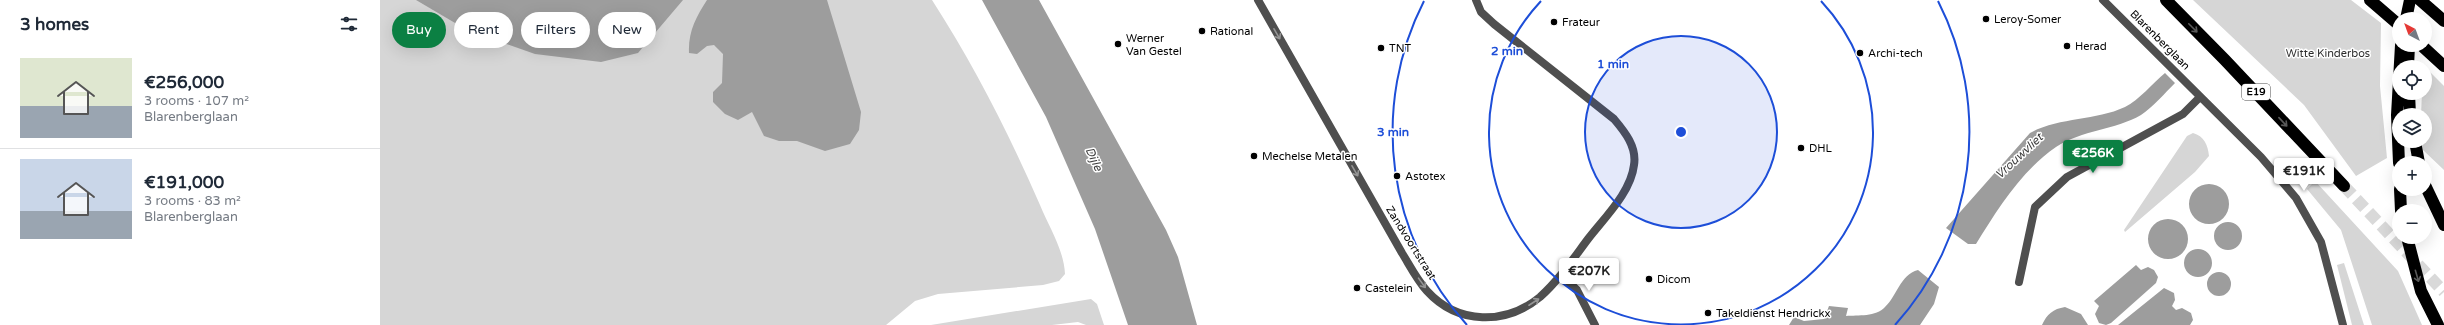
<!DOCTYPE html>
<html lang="en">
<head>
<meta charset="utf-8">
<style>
	:root { --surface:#fff; --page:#f6f6f7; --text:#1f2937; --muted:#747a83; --line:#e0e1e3; --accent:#0b8043 }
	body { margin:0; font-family:"Varela Round",sans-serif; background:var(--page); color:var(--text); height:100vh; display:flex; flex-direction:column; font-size:15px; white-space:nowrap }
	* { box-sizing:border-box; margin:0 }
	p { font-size:13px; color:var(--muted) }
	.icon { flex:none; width:22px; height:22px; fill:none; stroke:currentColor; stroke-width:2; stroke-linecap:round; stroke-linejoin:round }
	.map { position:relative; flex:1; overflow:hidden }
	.drawer { display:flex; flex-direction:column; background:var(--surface); width:380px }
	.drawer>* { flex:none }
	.top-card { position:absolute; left:12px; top:12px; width:380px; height:36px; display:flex; gap:8px }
	.needle { width:26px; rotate:319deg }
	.controls { position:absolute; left:2012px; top:12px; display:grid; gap:8px }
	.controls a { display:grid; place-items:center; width:40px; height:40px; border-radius:50%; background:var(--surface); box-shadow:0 4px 16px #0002; font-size:20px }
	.price { position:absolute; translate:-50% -34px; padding:0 9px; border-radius:4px; background:#fff; color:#222; font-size:13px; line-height:26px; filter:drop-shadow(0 1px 2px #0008) }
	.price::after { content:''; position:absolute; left:50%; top:24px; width:12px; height:9px; margin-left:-6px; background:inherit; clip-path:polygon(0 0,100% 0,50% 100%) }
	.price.current { background:var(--accent); color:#fff }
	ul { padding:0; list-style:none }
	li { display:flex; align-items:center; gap:12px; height:100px; padding:0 20px }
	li+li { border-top:1px solid var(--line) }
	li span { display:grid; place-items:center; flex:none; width:112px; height:80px; border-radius:0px; color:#555 }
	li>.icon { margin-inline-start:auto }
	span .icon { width:48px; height:48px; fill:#fffc; stroke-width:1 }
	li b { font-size:17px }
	h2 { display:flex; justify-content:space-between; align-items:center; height:48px; padding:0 20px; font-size:17px }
	.chip { padding:0 14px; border-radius:18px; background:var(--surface); box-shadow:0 4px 16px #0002; font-size:14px; line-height:36px }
	.chip.current { background:var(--accent); color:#fff }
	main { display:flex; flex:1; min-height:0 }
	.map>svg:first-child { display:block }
	.green { fill:#d6d6d6 }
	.water { fill:#9d9d9d }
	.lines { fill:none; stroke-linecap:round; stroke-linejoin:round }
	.highway-tunnel { stroke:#d9d9d9; stroke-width:12; stroke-dasharray:12 6; stroke-linecap:butt }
	.minor { stroke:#4f4f4f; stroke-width:8 }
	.highway { stroke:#000; stroke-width:12 }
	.oneway { stroke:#595959 }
	.oneway2 { stroke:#959595 }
	.ring { fill:none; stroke:#1d4ed8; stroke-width:2 }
	.poi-dot { fill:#000; stroke:#fff; stroke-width:1.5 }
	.labels { text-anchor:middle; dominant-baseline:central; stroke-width:3; stroke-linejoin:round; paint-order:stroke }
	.shield { fill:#fff; stroke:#4c4c4c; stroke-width:1 }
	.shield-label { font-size:10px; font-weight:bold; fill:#000 }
	.poi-label { font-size:11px; fill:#000; stroke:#fff; text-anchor:start }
	.street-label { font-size:11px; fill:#000; stroke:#fff }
	.park-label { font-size:11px; fill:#2d2d2d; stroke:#fff }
	.water-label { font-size:12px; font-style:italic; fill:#3e3e3e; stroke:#fff }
	.centre { fill:#1d4ed8; stroke:#fff; stroke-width:2 }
	.ring-label { font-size:12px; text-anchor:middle; font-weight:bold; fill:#1d4ed8; stroke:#fff; stroke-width:3; stroke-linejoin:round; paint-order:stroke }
</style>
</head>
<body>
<main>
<section class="drawer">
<h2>3 homes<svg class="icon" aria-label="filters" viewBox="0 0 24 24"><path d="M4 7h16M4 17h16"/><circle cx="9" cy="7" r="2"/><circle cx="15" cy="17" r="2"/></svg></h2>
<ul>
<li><span style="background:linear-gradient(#dfe7d0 60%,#9aa5b1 0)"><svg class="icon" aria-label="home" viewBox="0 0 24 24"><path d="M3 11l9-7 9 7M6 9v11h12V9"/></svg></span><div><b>€256,000</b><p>3 rooms · 107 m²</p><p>Blarenberglaan</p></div></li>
<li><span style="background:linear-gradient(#c9d6e8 65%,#9aa5b1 0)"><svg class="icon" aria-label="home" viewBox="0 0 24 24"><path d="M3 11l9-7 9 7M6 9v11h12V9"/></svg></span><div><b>€191,000</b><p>3 rooms · 83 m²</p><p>Blarenberglaan</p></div></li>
</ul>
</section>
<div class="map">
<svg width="2064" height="325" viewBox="0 0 2064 325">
	<rect width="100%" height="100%" fill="#fff"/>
	<path class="green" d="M0 0H552C594 65 629 134 660 205 669 227 684 250 685 274L679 281 663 285 558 294 535 301 506 325H0Z
		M1813 0H1971L2001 23 2000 86 2007 158 1976 176 1924 105Z
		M2045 67 2064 86V170L2043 150 2041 141H2045V115H2041L2042 93H2045Z
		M1813 133C1824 136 1828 145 1829 156L1815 172 1745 232 1744 230 1807 136Z
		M1935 181 2018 271 2042 325H1992L1961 230 1927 189Z
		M1964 263 1984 325H1972L1957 265Z
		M711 299 717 304 724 325H706L698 322 672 325H551Z"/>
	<path class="water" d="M36 0H303L258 53 221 62 155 54 87 30Z
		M327 0H447L481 112 479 130 470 144 445 151 417 141H399L384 136 372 112 358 120 345 114 333 102V92L342 83 343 54 334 45 327 46 317 54 309 53C308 32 316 17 327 0Z
		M602 0H659L786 230 798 257 817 325H748L715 229 666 117Z
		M1785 73 1795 83C1785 93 1773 107 1761 115 1735 130 1702 130 1676 147 1642 170 1617 210 1596 244H1588L1566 228 1650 133C1679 117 1715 121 1745 107 1759 100 1773 83 1785 73Z
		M1809 204a20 20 0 1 1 40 0a20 20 0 1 1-40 0Z
		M1768 239a20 20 0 1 1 40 0a20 20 0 1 1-40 0Z
		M1834 236a14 14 0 1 1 28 0a14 14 0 1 1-28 0Z
		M1804 263a14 14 0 1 1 28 0a14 14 0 1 1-28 0Z
		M1756 265 1761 270 1768 267 1774 270 1778 277 1776 283 1731 323 1726 325 1719 323 1715 314 1719 306 1714 301Z
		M1538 270 1559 287 1554 304 1540 325H1409L1414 317 1424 321 1444 319 1449 306 1468 308 1466 316C1478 315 1496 317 1505 307 1517 296 1520 275 1538 270Z
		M1827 284a12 12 0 1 1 24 0a12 12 0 1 1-24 0Z
		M1784 288 1794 293 1795 300 1792 306 1796 310 1802 308 1811 313 1813 320 1810 325H1738Z
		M1685 307 1701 314 1708 325H1662C1667 314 1673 309 1685 307Z"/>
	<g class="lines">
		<path class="highway-tunnel" d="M1964 186 2064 292"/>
		<path class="minor" d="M878 0 1022 253C1030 266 1037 280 1047 291 1078 325 1126 325 1160 297 1179 280 1193 259 1208 239 1225 217 1251 192 1254 165 1257 147 1245 132 1234 119L1114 24 1101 12 1096 0
			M1723 0 1881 157 1916 198 1941 242 1963 325
			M1181 275 1197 290 1215 325
			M1639 282 1655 207 1687 177 1803 114 1820 97"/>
		<path class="highway" d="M1786 0 1845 60 1964 186
			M1990 0 2019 25
			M2040 0 2064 21
			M2026 19 2030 0
			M2041 45 2064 66
			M2028 67 2029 45
			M2029 93 2030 115
			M2035 141 2039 163
			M2019 163 2017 115 2021 45
			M2045 185 2064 225
			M2020 189 2021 211
			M2027 237 2041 291 2058 325"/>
	</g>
	<defs><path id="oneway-shaft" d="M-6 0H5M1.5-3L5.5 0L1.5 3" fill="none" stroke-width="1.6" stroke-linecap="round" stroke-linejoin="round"/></defs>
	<g class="oneway">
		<use href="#oneway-shaft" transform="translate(1813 28) rotate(45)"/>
		<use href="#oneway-shaft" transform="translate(1903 122) rotate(47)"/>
		<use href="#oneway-shaft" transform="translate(2037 276) rotate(74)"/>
	</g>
	<g class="oneway2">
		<use href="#oneway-shaft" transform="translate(897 34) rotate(60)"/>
		<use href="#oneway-shaft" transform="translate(975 171) rotate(60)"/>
		<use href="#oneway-shaft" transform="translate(1042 283) rotate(54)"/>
		<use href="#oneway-shaft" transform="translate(1154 302) rotate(-33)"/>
	</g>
	<circle cx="1301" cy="132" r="96" fill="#1d4ed8" fill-opacity=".12"/>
	<g class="ring">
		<circle cx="1301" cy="132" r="96"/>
		<path d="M1441 1A192 192 0 1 1 1161 1"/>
		<path d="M1087 325A288 288 0 0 1 1044 1M1558 1A288 288 0 0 1 1515 325"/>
	</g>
	<g class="poi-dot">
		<circle cx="1606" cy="19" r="4"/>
		<circle cx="1174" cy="22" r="4"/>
		<circle cx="822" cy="31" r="4"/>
		<circle cx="738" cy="44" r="4"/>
		<circle cx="1687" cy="46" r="4"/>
		<circle cx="1001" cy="48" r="4"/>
		<circle cx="1480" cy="53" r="4"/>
		<circle cx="1421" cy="148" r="4"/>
		<circle cx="874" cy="156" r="4"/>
		<circle cx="1017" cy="176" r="4"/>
		<circle cx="1269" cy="279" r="4"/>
		<circle cx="977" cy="288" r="4"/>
		<circle cx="1328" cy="313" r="4"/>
	</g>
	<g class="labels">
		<rect class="shield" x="1862" y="84" width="28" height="16" rx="3"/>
		<g class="shield-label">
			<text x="1876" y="92">E19</text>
		</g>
		<g class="poi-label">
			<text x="1614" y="19">Leroy-Somer</text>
			<text x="1182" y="22">Frateur</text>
			<text x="830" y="31">Rational</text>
			<text x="746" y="38">Werner<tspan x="746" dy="13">Van Gestel</tspan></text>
			<text x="1695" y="46">Herad</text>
			<text x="1009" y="48">TNT</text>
			<text x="1488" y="53">Archi-tech</text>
			<text x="1429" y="148">DHL</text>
			<text x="882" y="156">Mechelse Metalen</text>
			<text x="1025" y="176">Astotex</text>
			<text x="1277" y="279">Dicom</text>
			<text x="985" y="288">Castelein</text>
			<text x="1336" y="313">Takeldienst Hendrickx</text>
		</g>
		<g class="street-label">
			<text transform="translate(1780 40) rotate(45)">Blarenberglaan</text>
			<text transform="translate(1031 243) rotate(58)">Zandvoortstraat</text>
		</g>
		<g class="park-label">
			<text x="1948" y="53">Witte Kinderbos</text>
		</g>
		<g class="water-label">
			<text transform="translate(1639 156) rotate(-43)">Vrouwvliet</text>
			<text transform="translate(714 159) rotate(65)">Dijle</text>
		</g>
	</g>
	<circle cx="1301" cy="132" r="6" class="centre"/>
	<g class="ring-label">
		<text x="1127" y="55">2 min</text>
		<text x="1233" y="68">1 min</text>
		<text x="1013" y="136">3 min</text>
	</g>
</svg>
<div class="controls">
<a><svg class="needle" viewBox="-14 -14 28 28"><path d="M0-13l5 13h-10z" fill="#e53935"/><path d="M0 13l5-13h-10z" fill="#747a83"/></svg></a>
<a><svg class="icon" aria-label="locate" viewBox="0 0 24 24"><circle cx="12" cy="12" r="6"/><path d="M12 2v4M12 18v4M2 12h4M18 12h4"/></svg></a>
<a><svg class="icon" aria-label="layers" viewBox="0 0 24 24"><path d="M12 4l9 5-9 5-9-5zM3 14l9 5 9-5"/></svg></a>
<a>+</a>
<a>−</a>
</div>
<b class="price current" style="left:1713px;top:174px">€256K</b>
<b class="price" style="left:1924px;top:192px">€191K</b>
<b class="price" style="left:1209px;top:292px">€207K</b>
<div class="top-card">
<a class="chip current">Buy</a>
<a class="chip">Rent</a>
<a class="chip">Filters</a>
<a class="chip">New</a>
</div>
</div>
</main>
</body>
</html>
